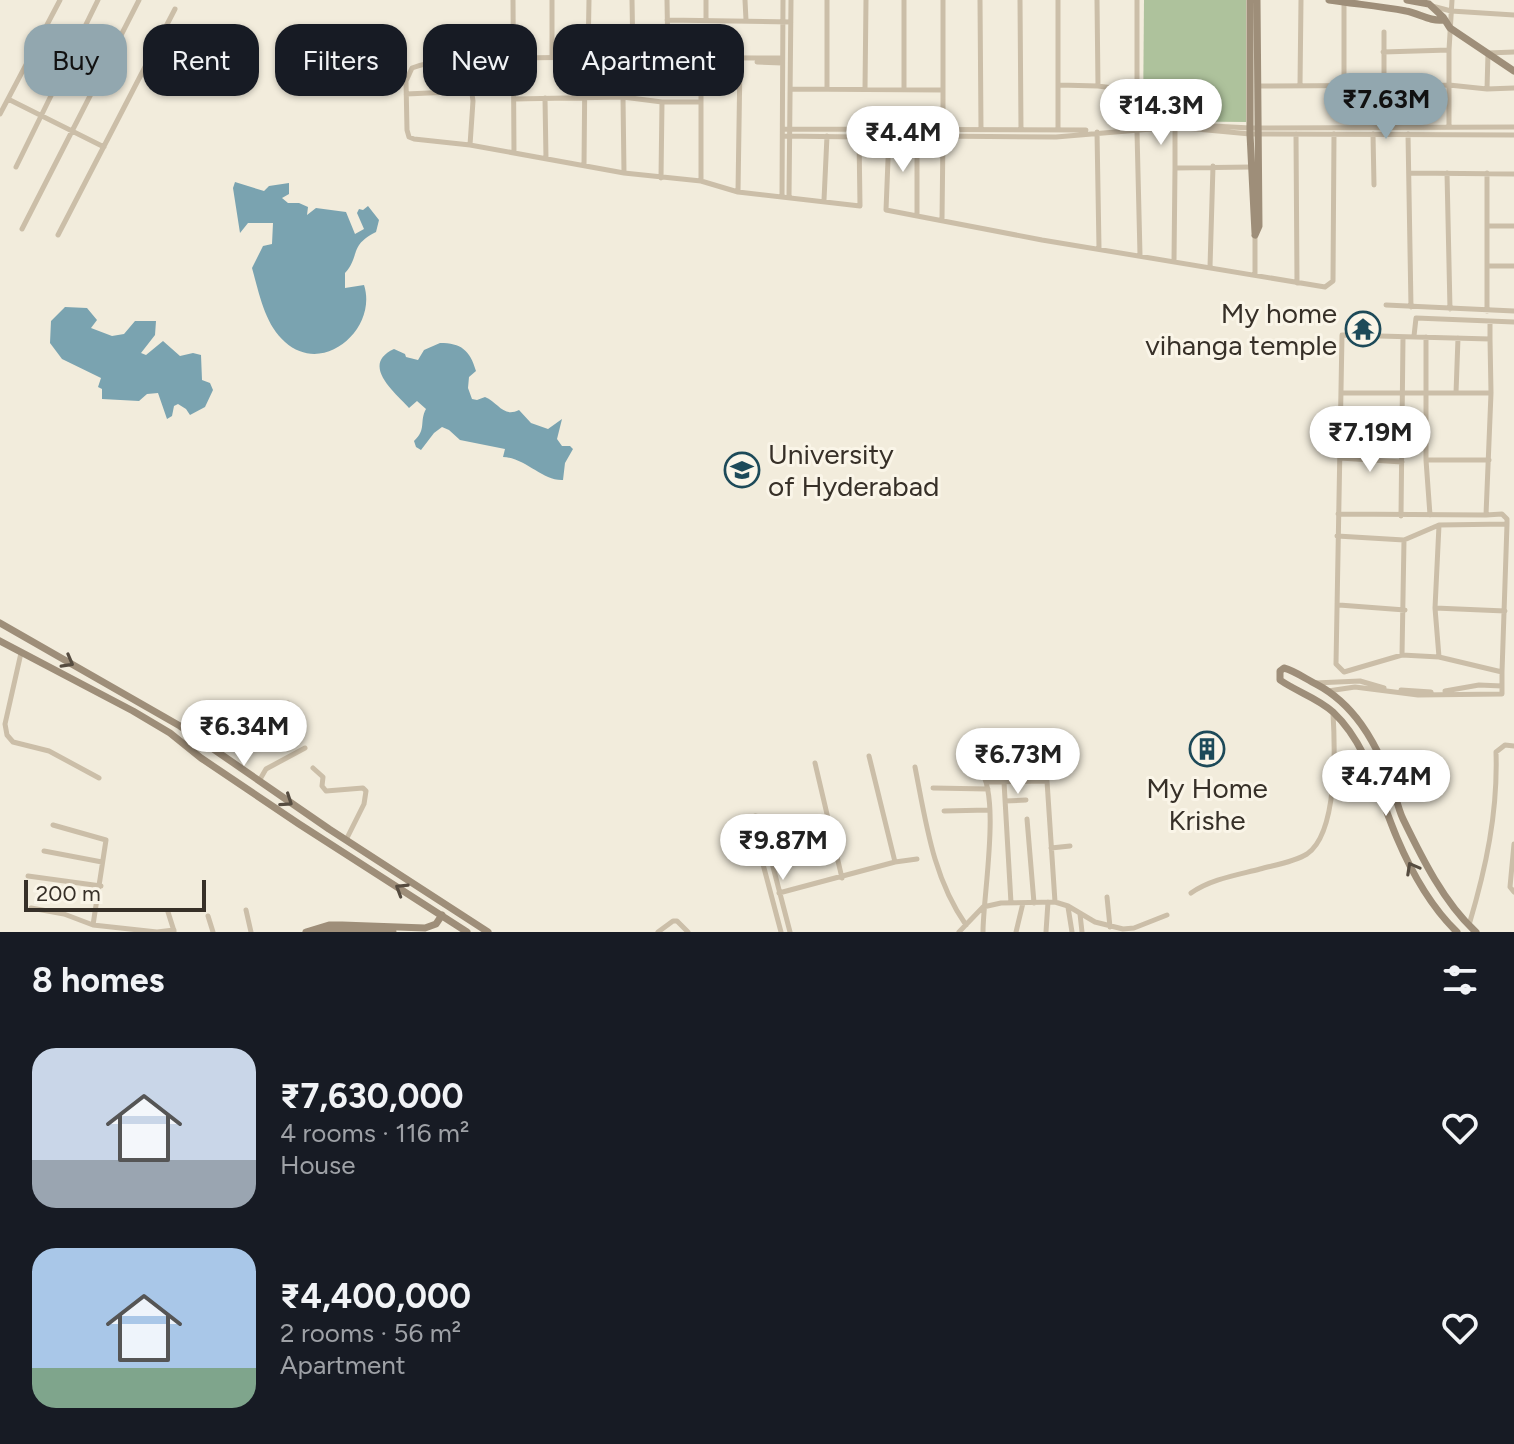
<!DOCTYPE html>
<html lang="en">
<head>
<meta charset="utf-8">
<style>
	:root { --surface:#171b24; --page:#20242c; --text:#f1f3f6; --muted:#9ea1a6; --accent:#92a7af }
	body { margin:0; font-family:Figtree,sans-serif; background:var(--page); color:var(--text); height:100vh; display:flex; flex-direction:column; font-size:30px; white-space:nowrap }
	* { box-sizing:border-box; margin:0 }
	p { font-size:26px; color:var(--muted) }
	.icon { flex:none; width:44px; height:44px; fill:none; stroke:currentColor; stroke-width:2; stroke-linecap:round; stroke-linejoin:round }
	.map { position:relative; height:932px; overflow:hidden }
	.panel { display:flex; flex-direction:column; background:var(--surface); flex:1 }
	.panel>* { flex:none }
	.guide { position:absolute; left:24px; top:24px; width:800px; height:72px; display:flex; gap:16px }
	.scale { position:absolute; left:24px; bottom:20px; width:182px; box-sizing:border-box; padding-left:8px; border:4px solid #373028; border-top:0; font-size:22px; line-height:28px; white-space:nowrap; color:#373028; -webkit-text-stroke:6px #faf5e8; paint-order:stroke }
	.price { position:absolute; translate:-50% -68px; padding:0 18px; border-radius:28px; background:#fff; color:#222; font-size:26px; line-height:52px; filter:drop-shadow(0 2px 4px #0008) }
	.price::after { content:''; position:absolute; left:50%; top:48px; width:24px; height:18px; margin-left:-12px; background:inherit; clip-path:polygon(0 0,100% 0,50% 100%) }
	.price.active { background:var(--accent); color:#111 }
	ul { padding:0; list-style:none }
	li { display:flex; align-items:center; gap:24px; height:200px; padding:0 32px }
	li span { display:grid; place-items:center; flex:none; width:224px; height:160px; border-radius:24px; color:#555 }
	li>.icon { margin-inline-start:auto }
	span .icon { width:96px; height:96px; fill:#fffc; stroke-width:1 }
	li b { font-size:34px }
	h2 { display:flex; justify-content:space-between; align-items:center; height:96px; padding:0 32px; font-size:34px }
	.chip { padding:0 28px; border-radius:24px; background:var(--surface); box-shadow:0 2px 6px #0004; font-size:28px; line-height:72px }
	.chip.active { background:var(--accent); color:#111 }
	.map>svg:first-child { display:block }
	.green { fill:#aec29c }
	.water { fill:#7aa3b0 }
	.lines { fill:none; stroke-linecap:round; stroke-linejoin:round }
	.street { stroke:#cbbea8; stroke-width:5 }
	.secondary { stroke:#9e8e79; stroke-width:7 }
	.oneway { stroke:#564c40 }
	.labels { text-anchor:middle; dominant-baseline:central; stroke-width:6; stroke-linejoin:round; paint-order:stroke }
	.poi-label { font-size:28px; fill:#373028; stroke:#faf5e8; text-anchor:end }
</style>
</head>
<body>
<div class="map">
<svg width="1514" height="932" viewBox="0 0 1514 932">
	<rect width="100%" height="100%" fill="#f2ecdc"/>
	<path class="green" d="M1144 0H1246V122L1143 121Z"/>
	<path class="water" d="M235 182 264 191 269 186 289 183V194L282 198 288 203H299L308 207 307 215 316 208 346 212 355 234 364 229 357 213 359 209 363 210 368 206 379 220 376 232C349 245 360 257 345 273V288L364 285C378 328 324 377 285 342 265 325 259 293 252 268L263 246 272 244 273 223H248L240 233 233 188Z
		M65 307 87 308 97 320 91 328 112 336 124 334 135 321H156L155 335 141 353 146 355 163 341 180 356 193 353 201 355 202 380 210 383 213 390 205 407 190 415 186 409 178 404 174 406 172 416 167 419 158 393 147 394 139 401 102 399V389L98 387 101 378 62 359 50 343 51 321Z
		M440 343C461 343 470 350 476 371L469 377 468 388 472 399 477 400 485 397C498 402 503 418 519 410L531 423 548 429 562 419 557 439 562 446H570L573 449 565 463 563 480C542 481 526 458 503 457L505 449 460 440 449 430 442 427 434 433 421 450 416 447 414 441C427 429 419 422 426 409L417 401 409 408C397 394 359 365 394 349L405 354 406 357 418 360 424 350Z"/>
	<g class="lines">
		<path class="street" d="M513 0 514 153
			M552 0V57
			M632 0 633 58
			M667 0 668 59
			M706 0V20
			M745 0 746 20
			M904 0V89
			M943 0V128
			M980 0 981 129
			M1020 0 1021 130
			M1058 0V130
			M1097 0 1098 86
			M1344 3V85
			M1432 6 1451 11 1514 15
			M667 20 791 22
			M1384 32V85
			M1383 52 1449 50
			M588 56 589 0
			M782 58C693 58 605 56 516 58 483 59 443 56 412 68L406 81 407 130 409 137 414 139 470 145 624 173 701 181 738 192 860 206 859 137
			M581 59 623 60
			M701 61V181
			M757 62 782 63
			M1059 85 1098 86 1128 90 1137 85V0
			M1300 85 1301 0
			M1259 86 1449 85 1487 89 1514 88
			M790 89 943 90
			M827 89V0
			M865 89 866 0
			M1487 89 1488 53 1514 52
			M406 94 452 92 471 87
			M623 97 624 173
			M545 98 546 159
			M8 99 104 147
			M514 99 623 97 662 102H700
			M0 114 60 0
			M1195 125 1250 128 1514 127
			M1449 126V50L1452 0
			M783 129 1086 130
			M1097 132 1099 248
			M1137 132 1140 255
			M1296 134 1297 283
			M1373 134 1374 185
			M1408 134 1411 307
			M889 135 886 210 1042 240 1325 287 1333 281 1334 134
			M783 136 859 137 917 133 930 136 1056 137 1175 127 1250 134 1514 135
			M470 145 473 101 471 87 476 59
			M584 166 585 60
			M16 167 98 0
			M1175 168V127
			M1410 173 1514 174
			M1447 173 1450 309
			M1487 173V311
			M661 178 662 102
			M738 192 740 61
			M782 196 783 0
			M789 197 791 0
			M824 200 827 136
			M917 215V133
			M942 219 943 136
			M1488 226H1514
			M22 229 139 0
			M58 235 175 9
			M1174 261 1175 168 1252 167
			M1488 266H1514
			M1210 267 1213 166
			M1255 275V235
			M1386 305 1514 311
			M1342 335 1490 339 1491 393 1486 515 1502 514 1507 519V524L1502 672 1439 657 1402 655 1344 672 1336 664Z
			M1414 336 1416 318 1514 322
			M1426 337V460L1430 515
			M1490 339V322
			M1341 393H1491
			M1456 393 1458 338
			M1340 458 1402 462
			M1426 460H1489
			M1338 514 1486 515
			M1401 516 1403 337
			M1439 525 1435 608 1439 657
			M1337 536 1404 540 1439 525 1507 524
			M1339 605 1405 610
			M1435 608 1505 611
			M21 653 5 724 7 735 13 742 49 751 99 778
			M1402 655 1404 540
			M1315 683 1360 681 1384 688
			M1401 690 1431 692
			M1328 691 1355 687 1418 695 1502 694V672
			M1445 691 1479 685 1502 686
			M206 743 225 720 261 714 288 703
			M869 756 895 862
			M815 763 842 878
			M915 767C926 823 933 878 966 925
			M971 767 980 769C1001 797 983 895 983 932
			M313 768 323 777 322 786 326 791 363 788 366 791 364 804 346 840
			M259 781 266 769 305 748
			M988 782 1047 781 1055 902
			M1004 782 1011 903
			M933 788 988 789
			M1005 801 1026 800
			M944 811 988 810
			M1027 819 1034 903
			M53 825 106 840 93 925
			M1514 844 1510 887 1514 892
			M1051 848 1070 846
			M44 851 102 862
			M28 876 101 886
			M779 893 895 862 917 859
			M1191 893C1211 879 1237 875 1260 869 1275 865 1294 862 1307 854 1338 833 1335 746 1333 713
			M1107 897 1110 927
			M1068 907 1072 932
			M31 908 64 914 93 925 157 932 174 930
			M246 910 251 932
			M168 912 174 931
			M1080 914 1082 932
			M208 916 213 932
			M1469 925C1486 868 1498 812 1496 752L1505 745 1514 746
			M658 932 673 921H677L688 932
			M781 932 751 819 755 816 760 817 790 932
			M959 932 983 907 1001 903 1055 902 1068 906 1095 922 1123 929 1134 928 1167 915
			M1016 932 1023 903
			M1046 932 1048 902"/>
		<path class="secondary" d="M1250 0V134L1255 233
			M1329 0C1355 4 1380 6 1406 11 1418 13 1431 22 1443 20
			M1407 0 1429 4 1443 17 1450 28 1514 71
			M1255 235 1259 226 1257 0
			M0 623 180 726 329 829 488 932
			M0 641 133 711 170 733 201 758 299 824 467 932
			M306 932 329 925H342L425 928 436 924 442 915
			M322 932 342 930 393 932
			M1457 932C1431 907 1411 871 1397 838 1379 796 1368 745 1333 712 1318 698 1297 692 1280 680V671L1284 668C1295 671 1306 679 1316 684 1354 704 1374 740 1390 779 1395 792 1397 806 1403 819 1422 858 1444 903 1476 932"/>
	</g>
	<defs><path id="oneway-chevron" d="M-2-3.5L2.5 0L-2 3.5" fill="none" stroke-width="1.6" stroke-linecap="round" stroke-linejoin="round" transform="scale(2)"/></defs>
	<g class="oneway">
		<use href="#oneway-chevron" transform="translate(68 662) rotate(29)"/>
		<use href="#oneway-chevron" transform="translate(287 801) rotate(34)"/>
		<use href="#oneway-chevron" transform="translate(1412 868) rotate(-119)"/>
		<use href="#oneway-chevron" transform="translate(401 889) rotate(-148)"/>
	</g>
	<defs>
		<g id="temple-ring" transform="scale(1.8)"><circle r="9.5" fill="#faf5e8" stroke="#1d4a59" stroke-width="1.5"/><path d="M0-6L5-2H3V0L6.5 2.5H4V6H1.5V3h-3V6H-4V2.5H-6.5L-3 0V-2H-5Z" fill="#1d4a59"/></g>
		<g id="university-ring" transform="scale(1.8)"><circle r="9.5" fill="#faf5e8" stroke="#1d4a59" stroke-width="1.5"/><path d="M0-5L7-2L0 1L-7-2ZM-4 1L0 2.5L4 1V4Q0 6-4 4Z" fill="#1d4a59"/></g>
		<g id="building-ring" transform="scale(1.8)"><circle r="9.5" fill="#faf5e8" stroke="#1d4a59" stroke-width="1.5"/><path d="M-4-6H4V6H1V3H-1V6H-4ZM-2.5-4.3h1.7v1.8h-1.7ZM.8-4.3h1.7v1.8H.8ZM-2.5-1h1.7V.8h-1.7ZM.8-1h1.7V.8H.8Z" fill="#1d4a59"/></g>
	</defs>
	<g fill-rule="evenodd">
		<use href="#temple-ring" x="1363" y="329"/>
		<use href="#university-ring" x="742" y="470"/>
		<use href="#building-ring" x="1207" y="749"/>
	</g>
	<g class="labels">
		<g class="poi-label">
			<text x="1337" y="313">My home<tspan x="1337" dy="32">vihanga temple</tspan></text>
			<text x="768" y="454" text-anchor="start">University<tspan x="768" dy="32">of Hyderabad</tspan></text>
			<text x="1207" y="788" text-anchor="middle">My Home<tspan x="1207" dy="32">Krishe</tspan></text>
		</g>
	</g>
</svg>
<div class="scale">200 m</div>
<b class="price active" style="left:1386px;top:141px">₹7.63M</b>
<b class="price" style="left:1161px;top:147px">₹14.3M</b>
<b class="price" style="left:903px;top:174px">₹4.4M</b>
<b class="price" style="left:1370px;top:474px">₹7.19M</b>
<b class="price" style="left:244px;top:768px">₹6.34M</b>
<b class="price" style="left:1018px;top:796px">₹6.73M</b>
<b class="price" style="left:1386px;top:818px">₹4.74M</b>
<b class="price" style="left:783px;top:882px">₹9.87M</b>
<div class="guide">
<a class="chip active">Buy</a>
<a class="chip">Rent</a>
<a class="chip">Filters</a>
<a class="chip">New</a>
<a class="chip">Apartment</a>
</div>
</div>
<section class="panel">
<h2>8 homes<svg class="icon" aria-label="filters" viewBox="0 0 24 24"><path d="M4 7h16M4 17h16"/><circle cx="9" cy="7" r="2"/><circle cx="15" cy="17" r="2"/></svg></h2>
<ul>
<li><span style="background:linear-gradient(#c9d6e8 70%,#9aa5b1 0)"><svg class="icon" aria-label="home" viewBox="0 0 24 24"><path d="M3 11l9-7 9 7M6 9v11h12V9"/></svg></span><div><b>₹7,630,000</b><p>4 rooms · 116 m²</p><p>House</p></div><svg class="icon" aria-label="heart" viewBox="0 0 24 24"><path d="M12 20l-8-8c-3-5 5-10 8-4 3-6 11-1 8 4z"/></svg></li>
<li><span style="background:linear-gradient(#a9c7e8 75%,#7fa58c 0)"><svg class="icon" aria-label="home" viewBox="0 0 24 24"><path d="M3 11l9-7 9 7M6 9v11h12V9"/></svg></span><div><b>₹4,400,000</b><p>2 rooms · 56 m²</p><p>Apartment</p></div><svg class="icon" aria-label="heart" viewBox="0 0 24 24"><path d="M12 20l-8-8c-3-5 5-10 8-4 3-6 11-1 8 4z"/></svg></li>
</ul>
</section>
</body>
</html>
